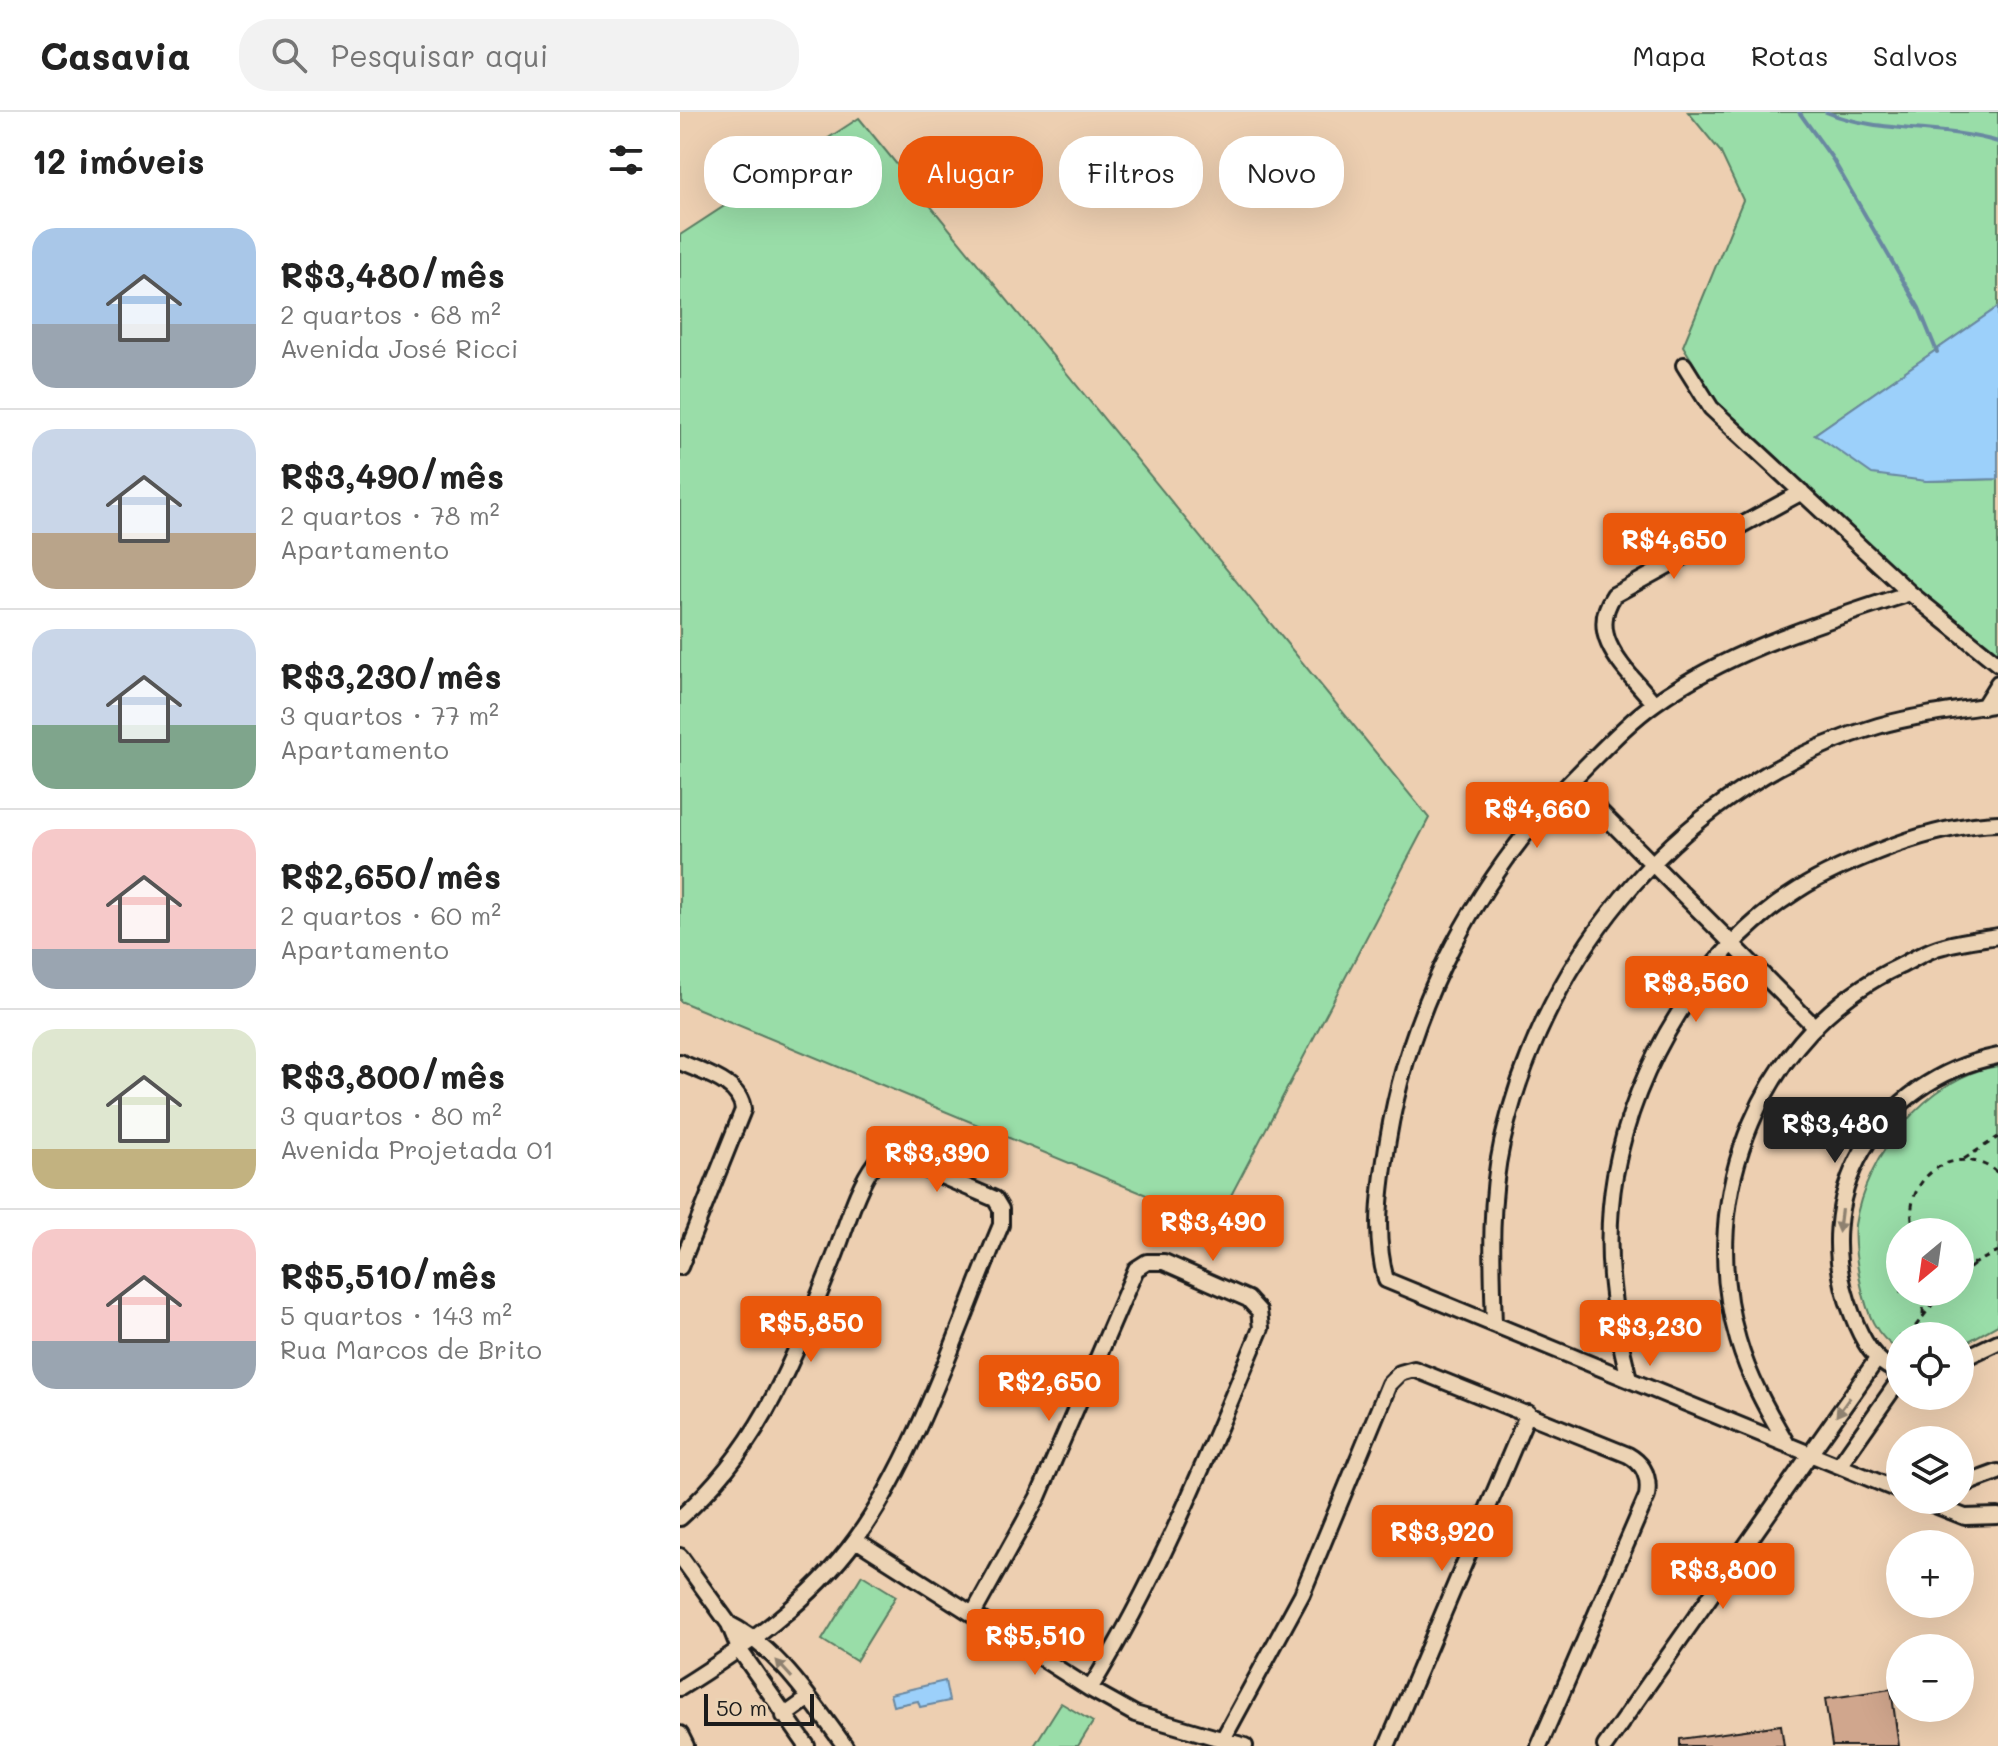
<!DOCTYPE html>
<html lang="pt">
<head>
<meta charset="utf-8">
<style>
	:root { --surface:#fff; --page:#f2f2f2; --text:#222; --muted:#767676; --line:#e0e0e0; --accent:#ea580c }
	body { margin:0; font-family:Mali,sans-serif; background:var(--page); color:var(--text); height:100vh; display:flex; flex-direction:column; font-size:30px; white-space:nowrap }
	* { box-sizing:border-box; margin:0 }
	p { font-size:26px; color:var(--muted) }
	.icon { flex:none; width:44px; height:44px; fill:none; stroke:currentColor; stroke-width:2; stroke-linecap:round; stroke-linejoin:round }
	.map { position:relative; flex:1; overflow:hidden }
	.panel { display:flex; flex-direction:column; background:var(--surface); width:680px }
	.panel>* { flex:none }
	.banner { position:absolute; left:24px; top:24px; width:760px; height:72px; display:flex; gap:16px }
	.needle { width:52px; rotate:209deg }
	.fabs { position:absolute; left:1206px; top:1106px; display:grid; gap:16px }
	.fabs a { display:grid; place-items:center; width:88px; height:88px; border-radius:50%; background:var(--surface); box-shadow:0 8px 32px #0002; font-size:40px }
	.scale { position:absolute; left:24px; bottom:20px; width:110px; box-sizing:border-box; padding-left:8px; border:4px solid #1c1c1c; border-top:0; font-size:22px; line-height:28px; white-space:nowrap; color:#1c1c1c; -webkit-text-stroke:6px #ecd3b4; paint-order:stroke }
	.price { position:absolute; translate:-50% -68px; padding:0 18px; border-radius:8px; background:var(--accent); color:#fff; font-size:26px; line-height:52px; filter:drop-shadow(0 2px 4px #0008) }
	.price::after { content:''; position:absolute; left:50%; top:48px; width:24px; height:18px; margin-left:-12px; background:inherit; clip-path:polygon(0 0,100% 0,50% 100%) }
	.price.current { background:#222; color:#fff }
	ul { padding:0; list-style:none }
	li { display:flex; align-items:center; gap:24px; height:200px; padding:0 32px }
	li+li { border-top:2px solid var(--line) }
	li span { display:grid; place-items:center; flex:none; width:224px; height:160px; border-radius:24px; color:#555 }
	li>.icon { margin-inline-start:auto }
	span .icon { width:96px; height:96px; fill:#fffc; stroke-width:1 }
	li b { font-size:34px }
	h2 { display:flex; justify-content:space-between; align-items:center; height:96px; padding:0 32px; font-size:34px }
	.tag { padding:0 28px; border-radius:32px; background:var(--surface); box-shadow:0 8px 32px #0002; font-size:28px; line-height:72px }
	.tag.current { background:var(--accent); color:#fff }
	header { display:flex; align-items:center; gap:48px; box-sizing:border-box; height:112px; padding:0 40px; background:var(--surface); border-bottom:2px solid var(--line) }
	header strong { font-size:38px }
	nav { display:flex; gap:44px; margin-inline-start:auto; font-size:28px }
	.search { width:560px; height:72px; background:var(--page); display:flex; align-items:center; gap:20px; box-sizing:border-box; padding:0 28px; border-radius:32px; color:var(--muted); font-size:30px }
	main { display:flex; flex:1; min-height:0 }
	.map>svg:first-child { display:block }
	.green { fill:#99dda8; stroke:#5a7c62; stroke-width:2; fill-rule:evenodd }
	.water { fill:#9cd0fa; stroke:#6988a1; stroke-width:2 }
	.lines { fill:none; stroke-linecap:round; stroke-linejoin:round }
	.stream { stroke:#6988a1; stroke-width:4 }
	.building { fill:#d0a68d; stroke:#1c1c1c; stroke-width:2 }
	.street-casing { stroke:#1c1c1c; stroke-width:20 }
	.path { stroke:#1c1c1c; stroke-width:3; stroke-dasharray:6 6; stroke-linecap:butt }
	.street { stroke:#ecd3b4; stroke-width:14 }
	.oneway { fill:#8e8170 }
</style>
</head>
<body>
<header>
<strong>Casavia</strong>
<div class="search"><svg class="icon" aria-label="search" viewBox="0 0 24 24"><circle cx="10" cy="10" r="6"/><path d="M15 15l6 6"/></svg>Pesquisar aqui</div>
<nav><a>Mapa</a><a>Rotas</a><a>Salvos</a></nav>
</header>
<main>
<section class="panel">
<h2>12 imóveis<svg class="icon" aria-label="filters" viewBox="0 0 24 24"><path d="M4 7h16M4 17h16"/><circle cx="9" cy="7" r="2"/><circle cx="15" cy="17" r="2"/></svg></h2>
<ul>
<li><span style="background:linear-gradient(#a9c7e8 60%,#9aa5b1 0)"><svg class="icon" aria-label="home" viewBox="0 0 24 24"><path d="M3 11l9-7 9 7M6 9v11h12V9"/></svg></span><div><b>R$3,480/mês</b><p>2 quartos · 68 m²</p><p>Avenida José Ricci</p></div></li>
<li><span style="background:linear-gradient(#c9d6e8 65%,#b9a48a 0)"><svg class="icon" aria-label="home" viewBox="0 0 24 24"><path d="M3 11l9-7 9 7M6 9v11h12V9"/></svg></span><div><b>R$3,490/mês</b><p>2 quartos · 78 m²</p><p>Apartamento</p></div></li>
<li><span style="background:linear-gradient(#c9d6e8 60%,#7fa58c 0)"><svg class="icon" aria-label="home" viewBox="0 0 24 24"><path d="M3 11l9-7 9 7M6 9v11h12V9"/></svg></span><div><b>R$3,230/mês</b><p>3 quartos · 77 m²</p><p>Apartamento</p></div></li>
<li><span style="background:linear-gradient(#f6c9c9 75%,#9aa5b1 0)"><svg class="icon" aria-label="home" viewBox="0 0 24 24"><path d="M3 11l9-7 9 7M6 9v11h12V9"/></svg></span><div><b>R$2,650/mês</b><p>2 quartos · 60 m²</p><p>Apartamento</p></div></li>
<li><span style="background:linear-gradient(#dfe7d0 75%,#c2b280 0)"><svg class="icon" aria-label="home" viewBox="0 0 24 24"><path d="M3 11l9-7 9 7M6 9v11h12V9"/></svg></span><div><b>R$3,800/mês</b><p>3 quartos · 80 m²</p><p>Avenida Projetada 01</p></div></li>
<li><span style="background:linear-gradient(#f6c9c9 70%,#9aa5b1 0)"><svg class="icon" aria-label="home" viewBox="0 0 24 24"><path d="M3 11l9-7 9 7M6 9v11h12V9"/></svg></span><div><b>R$5,510/mês</b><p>5 quartos · 143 m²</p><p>Rua Marcos de Brito</p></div></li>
</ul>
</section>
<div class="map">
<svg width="1318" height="1634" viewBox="0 0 1318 1634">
	<rect width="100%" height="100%" fill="#edcfb1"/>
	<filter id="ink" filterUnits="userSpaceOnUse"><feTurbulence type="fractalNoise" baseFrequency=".0125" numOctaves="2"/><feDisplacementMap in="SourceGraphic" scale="16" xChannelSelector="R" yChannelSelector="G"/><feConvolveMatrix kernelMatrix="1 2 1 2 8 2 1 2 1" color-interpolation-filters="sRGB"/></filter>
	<g filter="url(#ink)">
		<path class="green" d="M1008 0H1318V195L1135 322 1246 369 1318 367V540L1235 475 1037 290 1003 234 1063 88 1040 39Z
			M179 6 749 706 536 1112 0 889V123Z
			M1318 954V1213L1280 1234V1224H1220V1239C1195 1224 1187 1201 1181 1173 1177 1154 1173 1133 1175 1113 1185 1045 1247 964 1318 954ZM1280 1120V1180H1220V1120Z
			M182 1463 216 1484 176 1549 142 1528Z
			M381 1591 413 1610 398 1634H354Z"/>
		<path class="water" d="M1318 195V367L1246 369 1192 362 1135 322Z
			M265 1569 269 1589 240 1595 238 1589 213 1594 210 1582Z"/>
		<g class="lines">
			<path class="stream" d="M1119 0 1152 46 1239 196 1257 240
				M1146 0C1199 22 1262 13 1318 30"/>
		</g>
		<path class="building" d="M1211 1577 1219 1634H1152L1145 1587Z
			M1101 1613 1104 1634H1000V1627Z"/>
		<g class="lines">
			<g class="street-casing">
				<path id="street" d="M1004 253 1031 296 1230 481 1318 552
					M974 591C948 559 905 525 934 483L1122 380
					M1303 595 1318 571
					M891 670 1135 915
					M0 950C23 961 61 970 63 998L0 1155
					M814 1212C812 1152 809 1090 822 1031 865 839 1006 670 1198 614 1237 603 1278 598 1318 592
					M1280 1248 1318 1230
					M1220 1260C1194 1252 1181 1226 1172 1202 1126 1085 1198 968 1318 944
					M949 1267C932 1200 923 1132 935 1063 955 954 1023 837 1118 778 1146 760 1180 746 1212 734 1245 722 1282 712 1318 711
					M1107 1332C1087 1298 1069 1266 1058 1228 1015 1084 1082 918 1220 854 1234 847 1249 837 1264 834 1281 829 1300 827 1318 824
					M1159 1354 1220 1267
					M1280 1374 1318 1360
					M1220 1379 706 1168C695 1128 699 1089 705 1048 725 895 799 760 908 652 929 631 951 608 975 591 1052 537 1143 510 1230 481
					M1242 1388 1285 1405 1318 1404
					M0 1406C85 1330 112 1248 154 1146 166 1116 176 1076 195 1051L205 1045H217L315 1087 321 1097V1113C280 1210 237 1343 176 1427 131 1489 64 1536 0 1576
					M176 1428 410 1577 455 1602 565 1634
					M0 1444 49 1512 59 1537 127 1634
					M293 1502 358 1385 456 1157 467 1150H484L568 1187 579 1199 581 1216C529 1340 480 1463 410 1577
					M49 1512C99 1537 132 1590 165 1634
					M104 1604 129 1586
					M0 1622 6 1634
					M542 1629 622 1482 709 1272 720 1261 734 1257 948 1343C964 1352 970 1365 967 1384L859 1634
					M707 1634 848 1301
					M925 1634 1197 1247"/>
			</g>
			<path class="path" d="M1284 1047 1318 1025
				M1235 1120C1217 1069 1275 1026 1318 1061
				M1280 1152 1296 1151 1318 1139
				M1280 1164 1296 1151
				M1243 1202 1244 1180
				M1228 1224 1262 1180"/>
			<use href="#street" class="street"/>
		</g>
		<defs><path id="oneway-solid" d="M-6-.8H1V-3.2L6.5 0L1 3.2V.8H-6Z" transform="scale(2)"/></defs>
		<g class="oneway">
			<use href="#oneway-solid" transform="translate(1160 1109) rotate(97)"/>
			<use href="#oneway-solid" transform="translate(1163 1295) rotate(126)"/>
			<use href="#oneway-solid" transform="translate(104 1557) rotate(-132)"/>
		</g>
	</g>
</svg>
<div class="fabs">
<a><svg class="needle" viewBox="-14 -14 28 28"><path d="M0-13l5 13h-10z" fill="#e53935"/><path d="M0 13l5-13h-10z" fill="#767676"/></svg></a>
<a><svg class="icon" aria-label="locate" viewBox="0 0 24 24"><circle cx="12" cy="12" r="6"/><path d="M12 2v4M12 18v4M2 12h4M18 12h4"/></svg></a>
<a><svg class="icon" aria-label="layers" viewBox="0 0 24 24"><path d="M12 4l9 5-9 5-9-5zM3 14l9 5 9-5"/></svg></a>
<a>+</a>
<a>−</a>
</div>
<div class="scale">50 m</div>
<b class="price" style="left:994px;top:469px">R$4,650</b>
<b class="price" style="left:857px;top:738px">R$4,660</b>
<b class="price" style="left:1016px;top:912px">R$8,560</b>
<b class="price current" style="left:1155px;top:1053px">R$3,480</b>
<b class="price" style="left:257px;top:1082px">R$3,390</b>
<b class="price" style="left:533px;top:1151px">R$3,490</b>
<b class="price" style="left:131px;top:1252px">R$5,850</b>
<b class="price" style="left:970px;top:1256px">R$3,230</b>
<b class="price" style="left:369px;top:1311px">R$2,650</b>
<b class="price" style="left:762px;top:1461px">R$3,920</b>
<b class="price" style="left:1043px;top:1499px">R$3,800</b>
<b class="price" style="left:355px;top:1565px">R$5,510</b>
<div class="banner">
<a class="tag">Comprar</a>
<a class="tag current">Alugar</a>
<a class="tag">Filtros</a>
<a class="tag">Novo</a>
</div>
</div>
</main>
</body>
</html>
